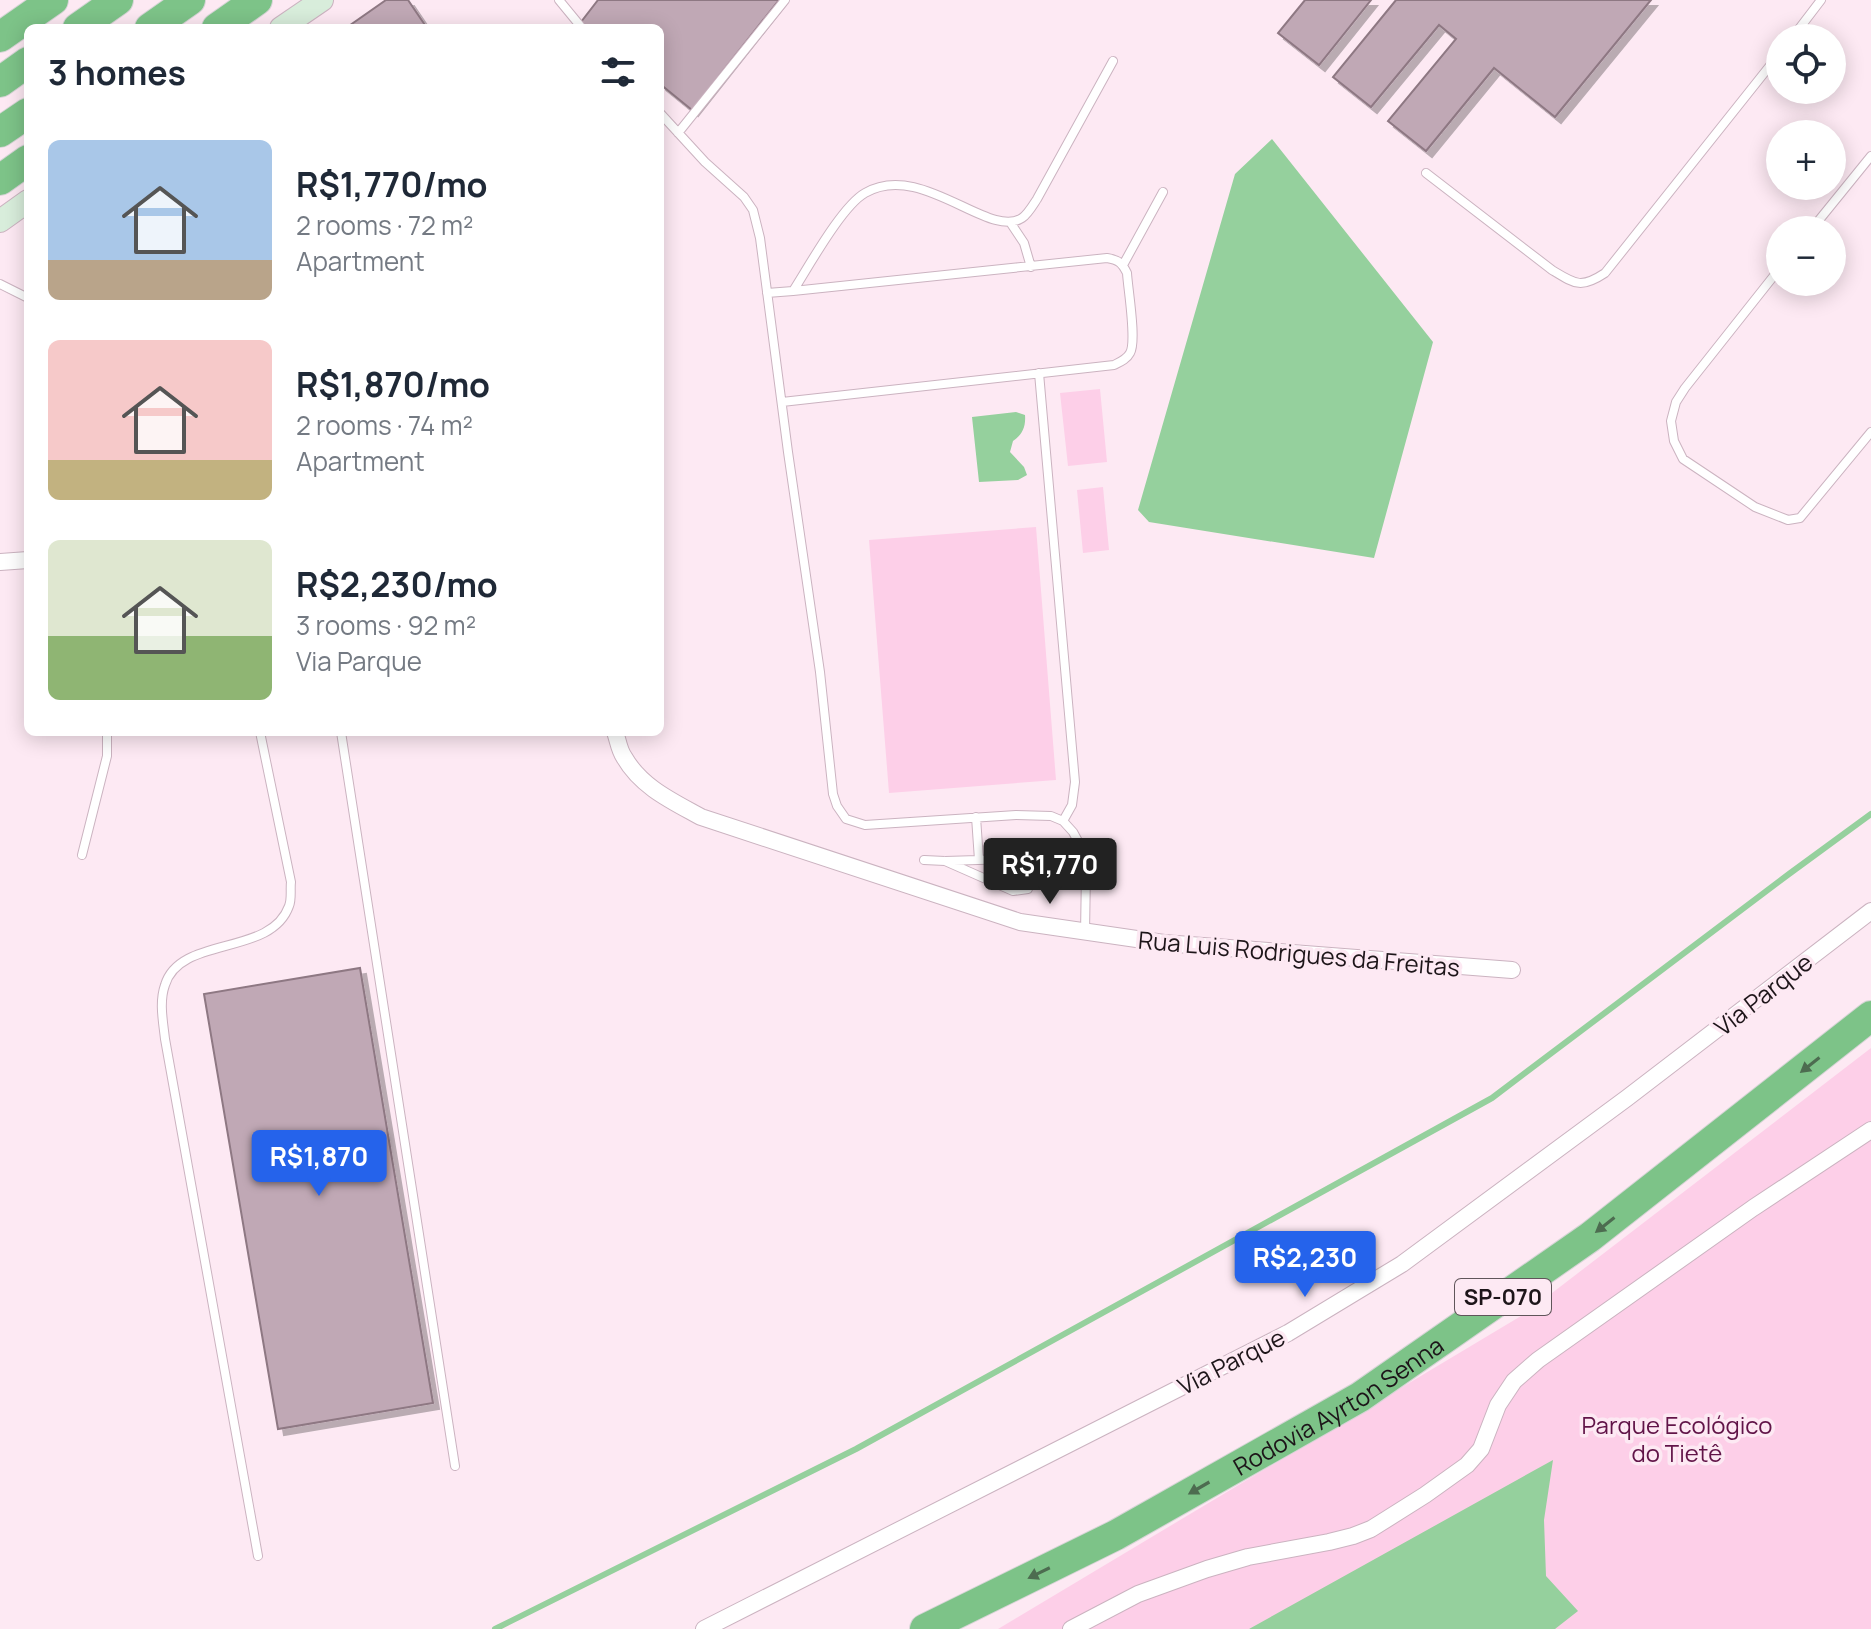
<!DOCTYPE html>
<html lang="en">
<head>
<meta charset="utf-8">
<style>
	:root { --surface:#fff; --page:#f6f6f7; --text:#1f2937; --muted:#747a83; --accent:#2563eb }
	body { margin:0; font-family:Manrope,sans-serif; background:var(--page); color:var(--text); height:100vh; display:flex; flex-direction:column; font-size:30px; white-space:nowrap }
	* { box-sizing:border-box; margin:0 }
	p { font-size:26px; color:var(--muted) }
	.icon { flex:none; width:44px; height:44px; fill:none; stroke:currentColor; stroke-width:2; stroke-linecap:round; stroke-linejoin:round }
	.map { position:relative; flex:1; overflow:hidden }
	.panel { position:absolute; left:24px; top:24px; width:640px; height:712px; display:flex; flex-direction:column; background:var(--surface); border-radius:12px; box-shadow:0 4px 20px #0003 }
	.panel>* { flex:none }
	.buttons { position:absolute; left:1766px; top:24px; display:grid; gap:16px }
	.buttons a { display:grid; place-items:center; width:80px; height:80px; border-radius:50%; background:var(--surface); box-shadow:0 4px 20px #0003; font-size:40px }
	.price { position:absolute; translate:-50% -68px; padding:0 18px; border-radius:8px; background:var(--accent); color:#fff; font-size:26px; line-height:52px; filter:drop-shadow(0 2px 4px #0008) }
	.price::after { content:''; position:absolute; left:50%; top:48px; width:24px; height:18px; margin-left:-12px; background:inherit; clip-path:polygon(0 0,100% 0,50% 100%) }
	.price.selected { background:#222; color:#fff }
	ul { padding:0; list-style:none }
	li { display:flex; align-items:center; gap:24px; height:200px; padding:0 24px }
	li span { display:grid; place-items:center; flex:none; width:224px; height:160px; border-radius:12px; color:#555 }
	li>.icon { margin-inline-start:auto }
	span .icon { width:96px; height:96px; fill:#fffc; stroke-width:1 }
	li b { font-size:34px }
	h2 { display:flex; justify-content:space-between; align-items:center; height:96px; padding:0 24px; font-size:34px }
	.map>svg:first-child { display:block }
	.green { fill:#fdcfe8 }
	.water { fill:#95d09d }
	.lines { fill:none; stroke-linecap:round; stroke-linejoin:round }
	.stream { stroke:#95d09d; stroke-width:6 }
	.building { fill:#c0a8b5; stroke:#8e7883; stroke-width:2; filter:url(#shadow) }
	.lane-casing { stroke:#cbb3c0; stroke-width:10 }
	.street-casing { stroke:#cbb3c0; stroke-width:18 }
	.secondary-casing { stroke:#cbb3c0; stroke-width:24 }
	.highway-casing { stroke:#d6d5d6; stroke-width:32 }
	.lane { stroke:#fff; stroke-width:8 }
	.street { stroke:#fff; stroke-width:16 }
	.secondary { stroke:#d8eddb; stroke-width:22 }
	.highway { stroke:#7dc388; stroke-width:30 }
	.oneway { fill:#4d6c50 }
	.labels { text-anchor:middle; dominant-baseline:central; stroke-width:7; stroke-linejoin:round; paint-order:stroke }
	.shield { fill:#fde9f3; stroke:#60555a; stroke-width:2 }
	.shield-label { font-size:22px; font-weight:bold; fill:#1d1519 }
	.street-label { font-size:24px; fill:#1d1519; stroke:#fde9f3 }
	.park-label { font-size:24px; fill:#611448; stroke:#fde9f3 }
</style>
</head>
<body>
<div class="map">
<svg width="1871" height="1629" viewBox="0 0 1871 1629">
	<defs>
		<filter id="shadow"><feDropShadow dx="6" dy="6" stdDeviation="0" flood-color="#0004"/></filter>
	</defs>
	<rect width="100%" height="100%" fill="#fde9f3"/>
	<path class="green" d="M1100 389 1107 462 1068 466 1060 393Z
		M1103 487 1109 550 1083 553 1077 490Z
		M1036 527 1056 780 889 793 869 540Z
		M1871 1048V1629H998L1526 1313Z"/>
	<path class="water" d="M1272 139 1433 342 1374 558 1149 522 1138 510 1235 174Z
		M1016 412 1025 415C1026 427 1022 435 1013 441L1010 452 1024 467 1027 475 1018 480 979 482 972 417Z
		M1553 1460 1544 1520 1546 1576 1578 1611 1555 1629H1249Z"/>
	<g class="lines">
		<path class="stream" d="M495 1629 856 1449 1492 1098 1789 874 1871 814"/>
	</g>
	<path class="building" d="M386 0H408L427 28H346Z
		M598 0H779L692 110 660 84V28H589L581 22Z
		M1305 0H1371L1319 65 1278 33Z
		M1396 0H1651L1555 117 1494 68 1426 151 1388 121 1456 39 1439 25 1371 107 1333 77Z
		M360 968 433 1403 278 1429 204 994Z"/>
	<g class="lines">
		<g class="lane-casing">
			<path id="lane" d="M559 0 582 28
				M1792 38 1821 0
				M660 113 705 162 744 197 753 210 760 238 788 452 820 672 833 794 837 806 846 819 865 825 1016 815 1051 816 1063 821 1073 832 1079 843 1086 872 1085 933
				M678 133 785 0
				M1426 173 1552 270C1575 284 1581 289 1605 273L1780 53
				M1010 222 1024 243 1031 267
				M1811 230 1871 156
				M1123 265 1163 192
				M1780 268 1685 388 1676 402 1671 421 1674 441 1683 459 1755 507 1788 520 1800 518 1871 432
				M0 284 28 298
				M767 293 793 291C809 266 842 206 865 193 921 160 989 240 1022 218 1028 214 1033 205 1037 199L1113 61
				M1039 373 1075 782 1072 805 1063 821
				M782 402 1114 365C1120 362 1127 359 1130 353 1137 341 1128 290 1127 273 1122 263 1119 260 1107 258L793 291
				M341 732 455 1466
				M976 817 979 860
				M82 855 107 756V732
				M924 860 945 861 1011 859C1028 862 1033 873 1028 889L1013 891 945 861
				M258 1556 165 1039C163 1021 159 1002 165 985 180 935 271 957 289 906 292 899 290 889 291 882L260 732"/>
		</g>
		<g class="street-casing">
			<path id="street" d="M0 562 28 560
				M615 732C618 740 619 750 624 757 641 787 672 801 701 817L1020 922 1164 943 1512 970
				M704 1629 1288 1333 1402 1264 1627 1098 1871 911
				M1071 1629 1138 1594 1207 1569 1248 1557 1329 1542 1353 1536 1371 1529 1425 1495 1467 1465 1481 1449 1498 1405 1514 1381 1538 1360 1753 1208 1871 1130"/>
		</g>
		<g class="secondary-casing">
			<path id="secondary" d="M281 28 322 0
				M0 221 28 201"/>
		</g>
		<g class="highway-casing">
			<g id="highway">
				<path d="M78 28 118 0"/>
				<path d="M150 28 190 0"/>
				<path d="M217 28 257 0"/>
				<path d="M0 37 53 0"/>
				<path d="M0 82 28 62"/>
				<path d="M0 132 28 113"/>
				<path d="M0 180 28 160"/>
				<path id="s1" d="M925 1629 1116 1535 1360 1397 1590 1237 1871 1016"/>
			</g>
		</g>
		<use href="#lane" class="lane"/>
		<use href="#street" class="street"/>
		<use href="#secondary" class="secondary"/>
		<use href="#highway" class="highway"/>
	</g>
	<defs><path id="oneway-solid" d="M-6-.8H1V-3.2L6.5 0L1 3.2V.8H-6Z" transform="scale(2)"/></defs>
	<g class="oneway">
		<use href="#oneway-solid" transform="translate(1810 1065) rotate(142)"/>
		<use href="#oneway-solid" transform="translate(1605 1225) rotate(142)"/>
		<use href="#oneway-solid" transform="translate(1199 1488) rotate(150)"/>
		<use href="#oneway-solid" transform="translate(1039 1573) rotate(154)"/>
	</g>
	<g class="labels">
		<rect class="shield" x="1455" y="1279" width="96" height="36" rx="6"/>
		<g class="shield-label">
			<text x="1503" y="1297">SP-070</text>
		</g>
		<g class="street-label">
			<text transform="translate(1299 953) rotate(5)">Rua Luis Rodrigues da Freitas</text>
			<text transform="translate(1763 994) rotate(-38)">Via Parque</text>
			<text transform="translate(1231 1361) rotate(-27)">Via Parque</text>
			<text stroke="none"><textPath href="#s1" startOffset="470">Rodovia Ayrton Senna</textPath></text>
		</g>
		<g class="park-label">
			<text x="1677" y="1424">Parque Ecológico<tspan x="1677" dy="28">do Tietê</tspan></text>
		</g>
	</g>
</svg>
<div class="buttons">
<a><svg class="icon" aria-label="locate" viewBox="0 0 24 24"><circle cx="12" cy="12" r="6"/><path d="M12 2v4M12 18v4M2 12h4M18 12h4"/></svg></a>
<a>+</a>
<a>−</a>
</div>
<b class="price selected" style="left:1050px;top:906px">R$1,770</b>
<b class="price" style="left:319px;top:1198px">R$1,870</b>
<b class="price" style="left:1305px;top:1299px">R$2,230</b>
<section class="panel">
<h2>3 homes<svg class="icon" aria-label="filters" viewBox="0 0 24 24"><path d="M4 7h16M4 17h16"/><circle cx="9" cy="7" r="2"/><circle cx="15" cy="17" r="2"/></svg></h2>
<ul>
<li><span style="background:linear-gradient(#a9c7e8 75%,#b9a48a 0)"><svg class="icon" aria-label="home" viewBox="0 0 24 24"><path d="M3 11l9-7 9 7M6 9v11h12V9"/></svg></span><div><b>R$1,770/mo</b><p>2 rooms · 72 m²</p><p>Apartment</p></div></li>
<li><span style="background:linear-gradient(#f6c9c9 75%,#c2b280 0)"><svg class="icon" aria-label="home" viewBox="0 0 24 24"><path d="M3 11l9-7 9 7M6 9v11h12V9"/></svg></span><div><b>R$1,870/mo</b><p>2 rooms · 74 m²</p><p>Apartment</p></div></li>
<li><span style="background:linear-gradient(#dfe7d0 60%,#8fb573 0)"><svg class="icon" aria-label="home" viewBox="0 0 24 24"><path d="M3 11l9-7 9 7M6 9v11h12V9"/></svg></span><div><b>R$2,230/mo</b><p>3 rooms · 92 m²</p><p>Via Parque</p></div></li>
</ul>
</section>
</div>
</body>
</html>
